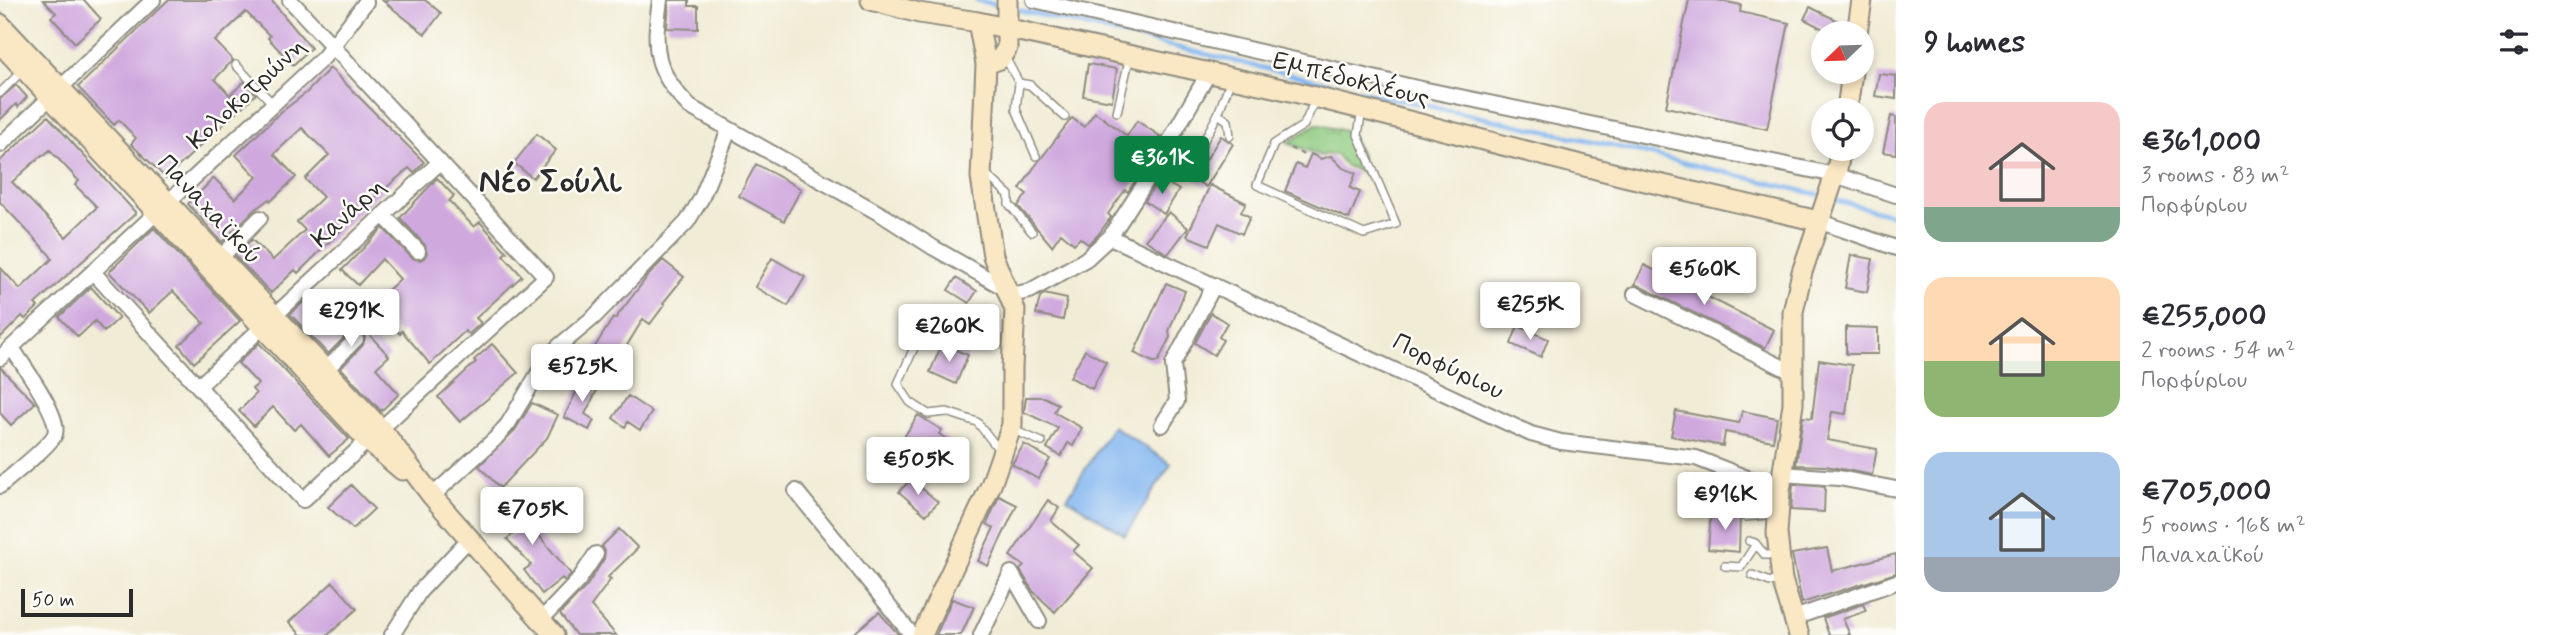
<!DOCTYPE html>
<html lang="en">
<head>
<meta charset="utf-8">
<style>
	:root { --surface:#fff; --page:#f2f2f3; --text:#2b2b33; --muted:#7c7c81; --accent:#0b8043 }
	body { margin:0; font-family:Mynerve,sans-serif; background:var(--page); color:var(--text); height:100vh; display:flex; flex-direction:column; font-size:26px; white-space:nowrap }
	* { box-sizing:border-box; margin:0 }
	p { font-size:23px; color:var(--muted) }
	.icon { flex:none; width:38px; height:38px; fill:none; stroke:currentColor; stroke-width:2; stroke-linecap:round; stroke-linejoin:round }
	.map { position:relative; flex:1; overflow:hidden }
	.drawer { display:flex; flex-direction:column; background:var(--surface); width:665px }
	.drawer>* { flex:none }
	.needle { width:46px; rotate:247deg }
	.fabs { position:absolute; left:1811px; top:21px; display:grid; gap:14px }
	.fabs a { display:grid; place-items:center; width:63px; height:63px; border-radius:50%; background:var(--surface); box-shadow:0 4px 10px #0003; font-size:35px }
	.scale { position:absolute; left:21px; bottom:18px; width:112px; box-sizing:border-box; padding-left:7px; border:4px solid #2b2b2b; border-top:0; font-size:19px; line-height:24px; white-space:nowrap; color:#2b2b2b; -webkit-text-stroke:5px #fdfcf7; paint-order:stroke }
	.price { position:absolute; translate:-50% -60px; padding:0 16px; border-radius:7px; background:#fff; color:#222; font-size:23px; line-height:46px; filter:drop-shadow(0 2px 4px #0008) }
	.price::after { content:''; position:absolute; left:50%; top:42px; width:21px; height:16px; margin-left:-10px; background:inherit; clip-path:polygon(0 0,100% 0,50% 100%) }
	.price.active { background:var(--accent); color:#fff }
	ul { padding:0; list-style:none }
	li { display:flex; align-items:center; gap:21px; height:175px; padding:0 28px }
	li span { display:grid; place-items:center; flex:none; width:196px; height:140px; border-radius:21px; color:#555 }
	li>.icon { margin-inline-start:auto }
	span .icon { width:84px; height:84px; fill:#fffc; stroke-width:1 }
	li b { font-size:30px }
	h2 { display:flex; justify-content:space-between; align-items:center; height:84px; padding:0 28px; font-size:30px }
	main { display:flex; flex:1; min-height:0 }
	.map>svg:first-child { display:block }
	.grass { fill:url(#grass-tufts); stroke:#5d7b56; stroke-width:2 }
	.water { fill:#82b6f0; stroke:#56708e; stroke-width:2 }
	.lines { fill:none; stroke-linecap:round; stroke-linejoin:round }
	.stream { stroke:#82b6f0; stroke-width:4.5 }
	.building { fill:#cfa9de; fill-rule:evenodd }
	.lane-casing { stroke:#8e8c80; stroke-width:10 }
	.street-casing { stroke:#8e8c80; stroke-width:18 }
	.secondary-casing { stroke:#8e8c80; stroke-width:23 }
	.path { stroke:#8e8c80; stroke-width:2.5; stroke-dasharray:5 5; stroke-linecap:butt }
	.lane { stroke:#fff; stroke-width:7 }
	.street { stroke:#fff; stroke-width:14 }
	.secondary { stroke:#fae7c3; stroke-width:19 }
	.labels { text-anchor:middle; dominant-baseline:central; stroke-width:5; stroke-linejoin:round; paint-order:stroke }
	.street-label { font-size:26px; fill:#2b2b2b; stroke:#fdfcf7 }
	.district-label { font-size:33px; font-weight:bold; fill:#2b2b2b; stroke:#fdfcf7 }
</style>
</head>
<body>
<main>
<div class="map">
<svg width="1896" height="635" viewBox="0 0 1896 635">
	<defs>
		<pattern id="grass-tufts" width="24" height="20" patternUnits="userSpaceOnUse" patternTransform="scale(1.75)"><rect width="24" height="20" fill="#8fcb80"/><path d="M3 7l-1-3M5 7V3M7 7l1-3M15 17l-1-3M17 17v-4M19 17l1-3" fill="none" stroke="#7cae6f"/></pattern>
	</defs>
	<rect width="100%" height="100%" fill="#fdfcf7"/>
	<filter id="ink" filterUnits="userSpaceOnUse"><feTurbulence type="fractalNoise" baseFrequency=".0143" numOctaves="2"/><feDisplacementMap in="SourceGraphic" scale="14" xChannelSelector="R" yChannelSelector="G"/><feConvolveMatrix kernelMatrix="1 2 1 2 8 2 1 2 1" color-interpolation-filters="sRGB"/></filter>
	<filter id="wash" filterUnits="userSpaceOnUse"><feTurbulence type="fractalNoise" baseFrequency=".00686" numOctaves="4" result="noise"/><feDisplacementMap in="SourceGraphic" scale="28" xChannelSelector="R" yChannelSelector="G"/><feGaussianBlur stdDeviation="1.57" result="paint"/><feColorMatrix in="noise" values="0 0 0 0 0 0 0 0 0 0 0 0 0 0 0 0 0 1.4 0 .05"/><feComposite in="paint" operator="in"/></filter>
	<g filter="url(#wash)">
		<rect width="100%" height="100%" fill="#f1ecd5"/>
		<path class="grass" d="M1316 124 1350 132 1362 158 1363 173 1346 166 1336 155 1328 154 1321 156 1288 143Z"/>
		<path class="water" d="M1113 426 1171 464 1125 535 1067 498Z"/>
		<g class="lines">
			<path class="stream" d="M976 0 1002 6
				M1011 8 1369 93 1610 145 1824 196
				M1832 199 1896 216"/>
		</g>
		<g id="blocks">
			<path class="building" d="M43 0H84L101 19 75 43 51 17 56 13Z
				M168 0H271L311 48 293 65 268 38 270 36 246 12 215 41 233 60 215 79 230 95 244 82 256 94 166 178 131 144 136 138 119 120 114 125 78 87Z
				M382 0H425L441 13 425 34Z
				M669 0H689V6H698V29L667 28Z
				M1689 0H1717L1741 5 1740 12 1789 23 1767 129 1666 107Z
				M1810 7 1844 24 1839 33H1831L1804 19Z
				M1088 64 1117 69 1112 101 1083 96Z
				M330 68 424 162 414 173 409 168 373 199 298 273 295 270 271 293 235 256 252 240 273 260 305 230 297 222 323 197 305 179 329 155 302 128 274 154 296 177 271 201 269 199 253 211 222 242 188 204 214 178 235 199 257 177 236 155 281 112 306 93Z
				M1879 74 1896 76V99L1875 96Z
				M16 85 27 97 18 107 16 104 0 120V99Z
				M1095 112 1127 136 1137 121 1160 136 1141 166 1143 168 1139 175 1128 192 1125 190 1108 214 1111 217 1098 235 1088 244 1080 238 1074 244 1061 233 1052 246 1018 206 1027 194 1020 189 1033 169 1072 118 1084 127Z
				M48 116 136 213 35 304 38 307 25 319 22 316 0 338V267L20 289 52 259 50 255 0 202V161ZM50 150 79 181 75 185 97 207 66 237 12 182 42 155 43 156Z
				M1891 116 1896 117V154L1883 152Z
				M537 134 556 150 533 178 514 163Z
				M1221 136 1233 144 1206 187 1194 179Z
				M1311 154 1321 159 1331 156 1343 168 1356 173 1350 188 1360 192 1349 219 1285 191 1296 164 1305 168Z
				M756 164 801 189 784 221 739 196Z
				M437 178 454 196 449 201 474 227 480 222 507 252 503 255 522 276 476 318 481 323 469 334 465 331 430 364 402 331 400 334 373 304 400 279 382 259 358 285 342 270 383 228 412 258 420 260 424 258 427 253 425 245 400 218Z
				M1159 178 1179 190 1164 214 1145 201Z
				M1210 185 1246 203 1241 212 1250 217 1242 234 1219 223 1209 245 1187 236Z
				M1169 212 1188 228 1168 254 1145 240Z
				M154 228 240 321 194 363 179 345 204 323 173 291 149 313 109 272Z
				M1851 255 1873 259 1867 292 1845 288Z
				M772 258 805 277 788 306 755 287Z
				M663 260 684 277 663 303 665 304 650 324 643 319 612 370 608 369 589 356 613 318 615 319 647 277Z
				M1644 265 1774 330 1765 348 1635 284Z
				M956 278 977 291 969 303 948 290Z
				M1166 283 1185 291 1169 331 1170 337 1158 362H1153L1134 353Z
				M91 287 119 318 104 332 95 321 78 337 59 317Z
				M1044 294 1067 299 1063 320 1036 314 1040 297Z
				M356 299 368 312 357 321 389 356 376 368 399 394 381 411 341 368 363 345 365 337 363 333 358 330 350 332 328 354 290 314 306 300 326 322 333 315 335 317Z
				M1211 313 1227 323 1219 337 1223 340 1214 355 1195 343Z
				M1518 326 1548 339 1541 357 1511 344Z
				M1846 327 1878 328V354H1846Z
				M259 343 349 439 329 456 301 424 294 430 273 407 254 426 239 411 256 394 252 389 258 384 238 363Z
				M492 344 518 373 460 422 438 397 476 362 474 360Z
				M942 344 968 355 956 384 930 372Z
				M1085 350 1106 362 1092 389 1070 377Z
				M1819 360 1852 365 1846 414 1832 412 1827 440 1877 449 1872 475 1826 466 1796 465 1803 417 1812 418Z
				M0 367 35 403 11 425 0 413Z
				M584 376 599 386 585 414 594 420 589 430 564 417Z
				M628 396 652 412 640 430 628 422 625 427 613 418Z
				M1026 397H1044L1058 404 1054 412 1082 428 1073 446 1068 443 1061 456 1047 448 1058 428 1024 412Z
				M532 403 558 415 547 438 500 488 479 466 515 430Z
				M1676 411 1739 423 1742 411 1777 418 1773 441 1725 432 1723 446 1671 436Z
				M918 415 942 430 939 434 960 447 945 471 901 442Z
				M1024 444 1050 459 1038 479 1012 464Z
				M911 479 938 502 926 515 899 492Z
				M1793 484 1825 487 1824 512 1791 510Z
				M351 485 374 509 353 529 328 507Z
				M512 494 527 508 521 514 571 574 565 581 562 578 542 594 524 570 531 565 507 539 514 533 494 513Z
				M999 496 1017 505 988 566 978 561 994 528 987 524Z
				M1048 500 1059 508 1051 521 1079 545 1073 551 1093 568 1055 612 1033 591 1020 570 1024 566 1010 556Z
				M1711 512 1740 514 1739 552 1708 549Z
				M619 529 638 548 608 577 611 579 591 606 616 635H576L560 614 586 587 604 559 605 551 602 546Z
				M1827 548 1832 571 1896 554V573L1802 603 1792 554Z
				M333 582 357 609 328 635H301L289 622Z
				M952 599 974 607 961 635H936Z
				M1863 604 1866 611 1843 619 1850 635H1829L1823 618Z
				M879 612 899 635H852Z"/>
		</g>
	</g>
	<g filter="url(#ink)">
		<use href="#blocks" fill-opacity="0" stroke="#8e8c80" stroke-width="2"/>
		<g class="lines">
			<g class="lane-casing">
				<path id="lane" d="M1005 57 1019 83 1016 109 1036 156
					M236 65 273 104
					M1019 83 1030 85 1065 117
					M0 93 22 71
					M1316 98 1304 125 1274 144 1257 185 1364 234 1396 224 1358 135 1362 109
					M1117 112 1130 56
					M1218 114 1228 121 1230 136
					M986 174 1009 195V204L1032 232
					M1184 178 1218 114 1231 79
					M924 345 917 341 898 384 910 402 928 414 947 412 977 422 1000 451
					M1011 429 1042 442
					M1745 517 1778 514
					M1749 541 1755 543 1765 555H1778
					M1725 566 1741 567 1756 544
					M1752 575 1770 582 1782 580"/>
			</g>
			<g class="street-casing">
				<path id="street" d="M660 0C653 49 654 71 690 107L884 216 934 248 1015 294 1030 291 1086 259 1110 237 1147 180 1208 74
					M1034 0 1417 88 1835 175 1896 195
					M0 145 153 0
					M383 215 418 251
					M1818 221 1896 248
					M1110 237 1531 434 1561 442 1696 458 1780 491
					M219 259 260 218
					M93 272 303 500 546 277 290 0
					M1635 294 1794 373
					M558 347 607 380
					M0 358 324 57 366 2
					M325 371 356 339
					M199 386 440 162
					M1162 425 1177 401 1173 364 1214 285
					M1782 474 1839 478 1896 489
					M0 486C11 476 51 445 55 434 61 416 22 364 12 348
					M796 491 912 635
					M432 496 495 439 508 424 539 372 558 347 594 317 687 222 701 199 729 130
					M1794 618 1896 582
					M541 620 578 581 596 554
					M392 635 420 591 470 538
					M981 635 1011 573 1039 621"/>
			</g>
			<g class="secondary-casing">
				<path id="secondary" d="M871 0 919 13 978 22 1291 91 1624 176 1818 221
					M978 22 986 64
					M0 24 382 430 432 496 554 635
					M1857 33 1862 0
					M0 43 369 442 402 470
					M1847 110 1852 72
					M922 635 991 485 1012 425V367L1015 310 993 256 981 177 986 64 1000 59 1007 48V0
					M1799 635 1782 580 1777 533 1780 491 1793 404V312L1802 272 1837 169 1841 149"/>
			</g>
			<path class="path" d="M1290 148 1306 156"/>
			<use href="#lane" class="lane"/>
			<use href="#street" class="street"/>
			<use href="#secondary" class="secondary"/>
		</g>
	</g>
	<g class="labels">
		<g class="street-label">
			<text transform="translate(1351 80) rotate(14)">Εμπεδοκλέους</text>
			<text transform="translate(247 94) rotate(-43)">Κολοκοτρώνη</text>
			<text transform="translate(209 210) rotate(47)">Παναχαϊκού</text>
			<text transform="translate(349 213) rotate(-43)">Κανάρη</text>
			<text transform="translate(1448 367) rotate(26)">Πορφύριου</text>
		</g>
		<g class="district-label">
			<text x="550" y="183">Νέο Σούλι</text>
		</g>
	</g>
</svg>
<div class="fabs">
<a><svg class="needle" viewBox="-14 -14 28 28"><path d="M0-13l5 13h-10z" fill="#e53935"/><path d="M0 13l5-13h-10z" fill="#7c7c81"/></svg></a>
<a><svg class="icon" aria-label="locate" viewBox="0 0 24 24"><circle cx="12" cy="12" r="6"/><path d="M12 2v4M12 18v4M2 12h4M18 12h4"/></svg></a>
</div>
<div class="scale">50 m</div>
<b class="price active" style="left:1162px;top:196px">€361K</b>
<b class="price" style="left:1704px;top:307px">€560K</b>
<b class="price" style="left:1530px;top:342px">€255K</b>
<b class="price" style="left:351px;top:349px">€291K</b>
<b class="price" style="left:949px;top:364px">€260K</b>
<b class="price" style="left:582px;top:404px">€525K</b>
<b class="price" style="left:918px;top:497px">€505K</b>
<b class="price" style="left:1725px;top:532px">€916K</b>
<b class="price" style="left:532px;top:547px">€705K</b>
</div>
<section class="drawer">
<h2>9 homes<svg class="icon" aria-label="filters" viewBox="0 0 24 24"><path d="M4 7h16M4 17h16"/><circle cx="9" cy="7" r="2"/><circle cx="15" cy="17" r="2"/></svg></h2>
<ul>
<li><span style="background:linear-gradient(#f6c9c9 75%,#7fa58c 0)"><svg class="icon" aria-label="home" viewBox="0 0 24 24"><path d="M3 11l9-7 9 7M6 9v11h12V9"/></svg></span><div><b>€361,000</b><p>3 rooms · 83 m²</p><p>Πορφύριου</p></div></li>
<li><span style="background:linear-gradient(#ffd9b3 60%,#8fb573 0)"><svg class="icon" aria-label="home" viewBox="0 0 24 24"><path d="M3 11l9-7 9 7M6 9v11h12V9"/></svg></span><div><b>€255,000</b><p>2 rooms · 54 m²</p><p>Πορφύριου</p></div></li>
<li><span style="background:linear-gradient(#a9c7e8 75%,#9aa5b1 0)"><svg class="icon" aria-label="home" viewBox="0 0 24 24"><path d="M3 11l9-7 9 7M6 9v11h12V9"/></svg></span><div><b>€705,000</b><p>5 rooms · 168 m²</p><p>Παναχαϊκού</p></div></li>
</ul>
</section>
</main>
</body>
</html>
